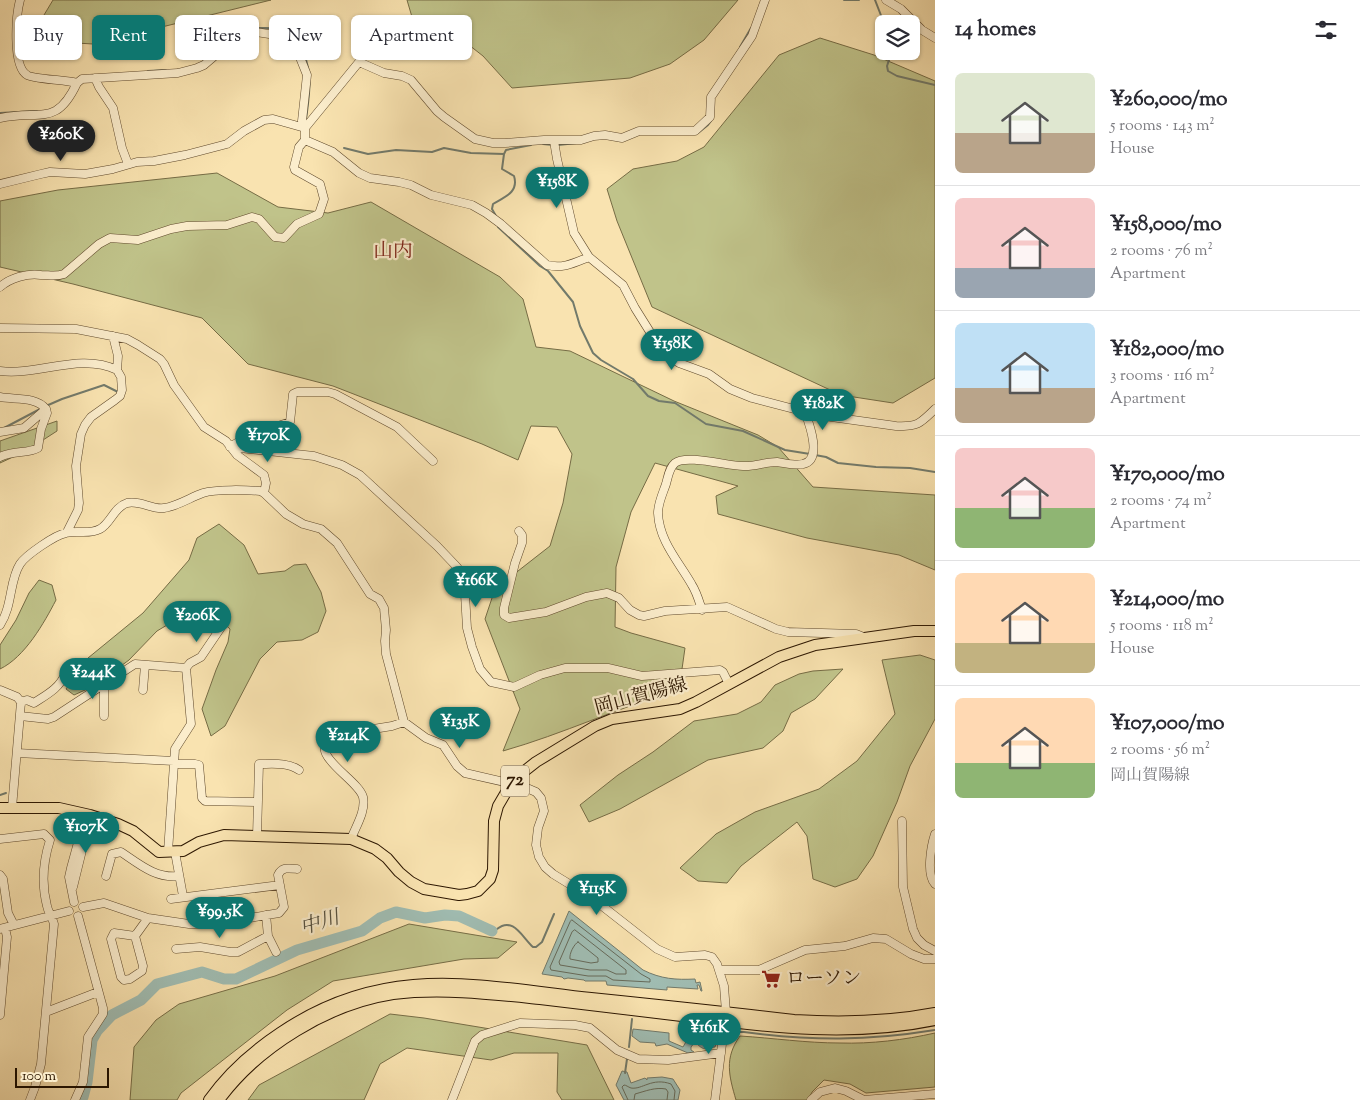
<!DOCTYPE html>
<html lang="en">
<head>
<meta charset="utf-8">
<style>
	:root { --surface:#fff; --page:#f7f7f7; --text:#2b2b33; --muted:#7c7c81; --line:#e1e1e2; --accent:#0f766e }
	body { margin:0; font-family:"Sorts Mill Goudy","Noto Serif JP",serif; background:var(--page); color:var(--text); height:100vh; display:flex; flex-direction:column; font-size:19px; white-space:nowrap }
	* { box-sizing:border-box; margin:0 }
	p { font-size:16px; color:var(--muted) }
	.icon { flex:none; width:28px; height:28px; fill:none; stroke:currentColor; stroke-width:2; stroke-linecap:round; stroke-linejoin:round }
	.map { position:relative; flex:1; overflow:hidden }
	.details { display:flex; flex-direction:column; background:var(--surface); width:425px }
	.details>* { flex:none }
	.guide { position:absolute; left:15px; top:15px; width:475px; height:45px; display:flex; gap:10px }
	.controls { position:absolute; left:875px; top:15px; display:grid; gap:10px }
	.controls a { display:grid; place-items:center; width:45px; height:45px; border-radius:8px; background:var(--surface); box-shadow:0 1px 4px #0004; font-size:25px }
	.scale { position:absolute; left:15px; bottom:12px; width:94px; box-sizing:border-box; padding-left:5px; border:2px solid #2c1600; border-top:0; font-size:14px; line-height:18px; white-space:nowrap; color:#2c1600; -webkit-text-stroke:4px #fbedcc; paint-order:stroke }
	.price { position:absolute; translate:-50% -42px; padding:0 11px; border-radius:18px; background:var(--accent); color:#fff; font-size:16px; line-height:32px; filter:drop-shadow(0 1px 2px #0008) }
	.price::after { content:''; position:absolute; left:50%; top:30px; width:15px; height:11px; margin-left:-8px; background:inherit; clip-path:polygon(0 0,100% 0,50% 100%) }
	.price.active { background:#222; color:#fff }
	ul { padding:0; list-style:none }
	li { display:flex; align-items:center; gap:15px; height:125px; padding:0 20px }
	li+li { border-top:1px solid var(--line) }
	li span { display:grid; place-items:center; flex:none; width:140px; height:100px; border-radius:8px; color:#555 }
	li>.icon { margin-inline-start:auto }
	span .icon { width:60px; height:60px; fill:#fffc; stroke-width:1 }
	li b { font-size:21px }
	h2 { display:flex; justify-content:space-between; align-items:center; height:60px; padding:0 20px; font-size:21px }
	.tag { padding:0 18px; border-radius:8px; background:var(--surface); box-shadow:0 1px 4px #0004; font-size:18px; line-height:45px }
	.tag.active { background:var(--accent); color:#fff }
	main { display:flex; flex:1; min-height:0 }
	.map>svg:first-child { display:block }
	.green { fill:#c0c38a; stroke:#766c45 }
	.water { fill:#a0bdb3; stroke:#727a6b }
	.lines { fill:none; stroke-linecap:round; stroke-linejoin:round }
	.shore { stroke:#666a5a; stroke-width:1 }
	.stream { stroke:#727a6b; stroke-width:2 }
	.river { stroke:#a0bdb3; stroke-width:11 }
	.minor-casing { stroke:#5f492c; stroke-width:9 }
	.major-casing { stroke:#2c1600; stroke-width:12 }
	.minor { stroke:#fbedcc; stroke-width:8 }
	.major { stroke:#f9e3b0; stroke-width:10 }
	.labels { text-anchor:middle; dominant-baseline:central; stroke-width:4.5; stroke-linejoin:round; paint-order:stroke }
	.shield { fill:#fbedcc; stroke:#6a563d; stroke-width:1 }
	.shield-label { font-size:18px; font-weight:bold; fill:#2c1600 }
	.street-label { font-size:19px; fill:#2c1600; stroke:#fbedcc }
	.poi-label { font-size:19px; fill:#2c1600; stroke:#fbedcc; text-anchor:start }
	.neighbourhood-label { font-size:20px; fill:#7a1f14; stroke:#fbedcc }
	.water-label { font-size:20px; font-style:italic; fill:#55503f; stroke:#fbedcc }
</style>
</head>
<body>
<main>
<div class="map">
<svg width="935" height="1100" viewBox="0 0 935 1100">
	<rect width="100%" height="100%" fill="#f9e3b0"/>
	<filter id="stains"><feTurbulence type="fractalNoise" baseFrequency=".004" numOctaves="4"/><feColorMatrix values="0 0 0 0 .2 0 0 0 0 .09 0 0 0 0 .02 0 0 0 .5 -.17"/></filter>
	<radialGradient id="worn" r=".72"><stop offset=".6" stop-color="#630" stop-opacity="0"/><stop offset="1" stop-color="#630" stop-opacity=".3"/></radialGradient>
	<path class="green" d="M53 0H271L93 44 43 41 38 25Z
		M407 0H738L704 40 670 64 630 78 512 88 483 56 437 20 412 17Z
		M820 38 874 55 935 81V378L893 403 841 395 652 307 617 221 607 189 633 169 677 161 704 147 779 55Z
		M217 173 278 207 328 213 371 202 500 277 523 299 536 347 570 351 674 401 758 435 778 447 813 487 935 495V570L899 555 807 538 718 514 716 496 738 486 655 463 631 512 616 567 615 627 631 633 685 648 679 690C619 707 563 734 503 751L520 709 485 619 495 589 550 546 563 503 572 454 557 427 531 426 518 460 482 444 333 386 248 364 202 318 73 284 0 267V201L58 190Z
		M57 421V431L26 451 0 463V441Z
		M219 524 244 545 258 574 285 571 294 565 306 564 321 592 326 611 318 632 302 640 277 642 260 659 225 726 211 736 202 709 216 670 228 642 230 629 220 620 199 606 157 631 129 660 94 686 74 695 66 689 88 658 143 613 189 560 197 538Z
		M39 580 52 585 56 600C44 623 25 657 0 669V645L16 620 29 593Z
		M920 655 935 660V719L910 766 897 802 873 856 857 879 835 887 813 879 807 836 797 822 741 866 727 883 698 881 680 868 716 834 755 812 819 789 857 761 895 714 882 660Z
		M843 669 815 699 791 713 783 731 763 748 708 760 620 809 589 822 580 805 618 775 653 752 694 721 737 714 761 702 775 685 799 674 813 671Z
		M409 924 517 942 498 958 464 959 333 981 287 1010 181 1093 177 1100H130L134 1047 156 1020 179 1004 275 976Z
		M390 1014 424 1018 587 1045 614 1100H562L557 1092 558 1053H514L491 1060 407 1048 380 1064 364 1100H248L259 1085Z
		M935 1033V1087L866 1093 850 1084 824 1080 812 1092 808 1100H736C729 1076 724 1058 740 1036 773 1038 806 1043 840 1043 871 1044 904 1040 935 1033Z"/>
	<path class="water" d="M569 911 643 970C661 979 676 980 695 979L696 983 700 982 702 991H701L699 985H697L698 989 667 987V990L607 985 606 981H585L584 980 568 978 564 979 562 977 542 974Z
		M686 1025 702 1026 699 1034 705 1042 712 1035 714 1030 716 1032 717 1042 715 1047C704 1048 705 1052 695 1042L691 1047V1050L694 1052 688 1053 667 1044 656 1046 655 1043 640 1042 632 1036 633 1029 669 1033V1041L683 1047 687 1040Z
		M622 1071 627 1072 631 1083 645 1078 647 1080V1078L662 1077 673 1079 680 1090 678 1100H624L616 1085Z"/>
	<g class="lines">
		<path class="shore" d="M572 920 641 974 650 979V982L613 980 606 976H588L551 970 550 967 570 922Z
			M575 930 626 970V974H616L607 970H590L560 965 559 962 572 932Z
			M578 942 598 958V962L591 963 570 959C569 954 574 944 578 942Z
			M628 1100 622 1087 624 1085C626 1085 628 1087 631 1088 642 1090 652 1077 671 1084L675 1091 674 1100
			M634 1100 635 1094C646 1091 655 1087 666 1089L668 1092 667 1100"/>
		<path class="stream" d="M844 0H859
			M875 0 882 18 887 24
			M255 28C264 28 278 27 286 30 291 32 294 38 297 41 314 65 310 92 306 119
			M740 47 751 28
			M892 51 887 66 888 71 897 76 935 85
			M148 71 166 70
			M0 113 37 111
			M698 133 708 125 711 121
			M543 144 553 145
			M558 145 586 142
			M344 148 368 154 396 150 432 152 444 148 471 153 504 154 506 150 531 145
			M496 216 492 209 493 204C505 197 519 192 514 176L502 169 504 154
			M498 227 540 266 548 271 573 302 580 326 593 353 601 360 633 379 648 396 659 401 675 403 706 424 743 431 785 450 810 454
			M46 406 62 399 104 385 118 392
			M4 428 42 408
			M815 455 826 457 838 463 876 467 910 468 935 472
			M0 795 6 793
			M497 929C513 916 522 937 533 947H536L542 942 554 914
			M732 1038 738 1032H744C813 1041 867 1041 935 1030
			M629 1047 632 1019
			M625 1073 627 1059"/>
		<path class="river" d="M80 1100 83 1097 87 1082 92 1040 97 1031 112 1015 141 1000 157 984 202 972 224 979H236L297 950 362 931 380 918 396 912 425 918 445 915 459 916 492 931"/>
		<g class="minor-casing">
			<path id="minor" d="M886 0 901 9 922 30 935 38
				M95 78 99 87 113 108 122 148 128 164
				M0 118C40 109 56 128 77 83
				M305 128 359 62 384 73 402 76 411 80 437 111 444 117 475 139 493 143H505L544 140H581L594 136 605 135 622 138 639 131H695L710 117 711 97 752 36 765 0
				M305 140 333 152 359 173 370 178 399 182 411 185 431 195 472 205 486 213 501 224 547 265C563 269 574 263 589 257
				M554 141 557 159 574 233 589 257 623 285 635 308 650 332 670 357 679 363 709 374 730 389 752 398 817 415 896 426C917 427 920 424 935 409
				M0 184 41 174 50 172 85 174 113 169 137 162 154 161 185 155 227 144 244 131 264 120 273 119 305 128
				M0 287C10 278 27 273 41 275 49 275 56 277 64 274L99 244 110 238 138 240 171 229 187 226 227 225 252 217 259 219 275 237 284 238 297 224 319 214 324 199 320 184 295 170 294 167 299 147 305 140V128L302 121 307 75 297 50 287 38 282 36 249 31 231 42 204 65 197 68 178 73 82 79 77 83C67 80 32 79 27 75 12 66 16 15 20 0
				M0 328 76 329 127 339 138 345 160 359 164 364 174 385 204 427 226 441 237 455 264 475 266 483 264 493
				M0 371C38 376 80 352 117 370
				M0 397C14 400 36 396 46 409L24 428 0 432
				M230 447 314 456 342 465 360 475 437 546 457 567 464 577 467 628 472 647 480 669 491 682 514 687 540 675 565 668H608L642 676 720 670 723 672 729 684
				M230 447 248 436 290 422 293 394 297 392H328L335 394 397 427 433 461
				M0 457C14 450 28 454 38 448L41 429 47 413 46 409
				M519 531 522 535V543L515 563 504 608V615L509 618 546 612 586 597 607 593 619 598 630 610 639 615 644 616 665 611 727 607 776 629 788 632 856 634 866 638
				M67 532 78 510 79 503 76 466 81 434 85 425 91 417 115 400 120 396 122 390 121 377 117 370 118 356 113 336
				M702 610C699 601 697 593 692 585 679 562 659 541 658 513 658 503 663 493 666 484 668 477 669 468 675 463 686 454 728 466 743 466 754 467 765 462 777 462 785 463 795 466 803 464 823 460 809 423 805 412
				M0 625C13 605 9 581 20 564 26 555 55 535 66 533 77 530 89 535 100 529 111 523 114 507 127 503 141 500 152 510 164 508 178 506 191 497 203 493 216 489 247 490 260 491L264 493 286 514 303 524 321 529 337 543 370 594 379 599 384 608 386 630 385 641 386 654 404 722 426 738 443 745 457 766 465 773 522 786 536 792 541 798 544 811 538 828 536 845 539 857 545 867 553 874 592 898 657 949 675 957 705 955 712 957 717 964 724 986 726 1012 715 1100
				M186 668 190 663 201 657 222 626
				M0 690 17 697 21 702 12 808
				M143 690 145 665
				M21 702 27 700 34 703C46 695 60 688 65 674
				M20 716 48 719 54 717 135 664 186 668 191 724 175 749 168 852
				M104 716V685
				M17 753 174 761
				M174 764H195L199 765 202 798 205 801 258 802
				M902 821 903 887 913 929 917 938 924 945 935 951
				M935 834C931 846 926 875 935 884
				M257 836 259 764C273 764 287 762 299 770
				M0 839 44 834 50 840C43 862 41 883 47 906 48 912 52 916 54 924L41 1064 35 1087 30 1100
				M351 839C356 826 366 811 363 797 358 778 301 752 336 735L392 726 404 722
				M175 852 183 896
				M0 875 3 879 8 913 14 925
				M106 876 112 854 121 852C139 864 156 879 179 876
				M73 887 90 818
				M171 899 280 885
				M74 902 69 877 71 868 82 828 90 815
				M83 907 104 903 148 918 189 924H214L279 913 284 907 278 875C282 867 288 868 297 869
				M266 915 268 936 276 952
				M0 929 69 911
				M135 936 114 933 111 939 121 977 124 980 130 979 142 971 143 966 135 936 148 918
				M176 949 200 947 230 952H238L268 936
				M720 970H759L805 950 845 946 873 938 886 939 911 954 924 959H935
				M46 1012 98 992
				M0 1015 7 937 5 928
				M75 1100 83 1082 88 1037 103 1014V1008L78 916
				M452 1100 475 1041 482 1035 520 1023 575 1025 590 1028 617 1050 638 1059 668 1060 721 1053
				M811 1100 820 1092 835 1088 846 1091 864 1100 935 1094"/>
		</g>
		<g class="major-casing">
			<path id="major" d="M0 808H59L90 815 118 824 133 831 159 852 183 851 199 842 224 835 351 839 375 849 387 858 399 872 411 882 424 889 459 895 467 894 478 891 490 879 493 870 494 821 498 806 505 794 522 773 536 762 595 726 612 719 680 709 696 702 779 657 815 645 914 631H935
				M209 1100C228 1073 253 1051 280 1033 384 962 476 985 591 998 659 1005 727 1012 794 1020 842 1023 888 1022 935 1013
				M219 1100C258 1047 328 1004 393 994 441 988 492 994 540 999 590 1005 640 1011 690 1017 772 1028 854 1037 935 1020"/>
		</g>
		<use href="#minor" class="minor"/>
		<use href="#major" class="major"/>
	</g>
	<defs>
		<g id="supermarket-bare" transform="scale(1.5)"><path d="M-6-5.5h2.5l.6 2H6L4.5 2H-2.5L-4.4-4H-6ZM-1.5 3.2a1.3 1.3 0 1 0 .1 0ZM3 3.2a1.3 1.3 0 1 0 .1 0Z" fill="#8f2418" stroke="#fbedcc" stroke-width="2.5" paint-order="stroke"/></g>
	</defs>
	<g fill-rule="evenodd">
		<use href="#supermarket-bare" x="771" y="979"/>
	</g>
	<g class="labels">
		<rect class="shield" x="501" y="765.5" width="28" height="31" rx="4"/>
		<g class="shield-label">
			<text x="515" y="781">72</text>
		</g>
		<g class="street-label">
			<text transform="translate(641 697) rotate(-15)">岡山賀陽線</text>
		</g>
		<g class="poi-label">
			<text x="786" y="979">ローソン</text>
		</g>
		<g class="neighbourhood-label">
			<text x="393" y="252">山内</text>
		</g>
		<g class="water-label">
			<text transform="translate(320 924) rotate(-17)">中川</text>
		</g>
	</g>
	<rect width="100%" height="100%" filter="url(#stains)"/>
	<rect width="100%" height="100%" fill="url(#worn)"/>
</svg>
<div class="controls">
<a><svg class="icon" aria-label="layers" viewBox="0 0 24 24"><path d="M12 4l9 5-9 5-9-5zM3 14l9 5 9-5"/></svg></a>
</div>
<div class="scale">100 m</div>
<b class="price active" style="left:61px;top:162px">¥260K</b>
<b class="price" style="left:557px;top:209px">¥158K</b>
<b class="price" style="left:672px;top:371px">¥158K</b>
<b class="price" style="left:823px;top:431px">¥182K</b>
<b class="price" style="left:268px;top:463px">¥170K</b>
<b class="price" style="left:476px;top:608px">¥166K</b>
<b class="price" style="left:197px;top:643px">¥206K</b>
<b class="price" style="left:93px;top:700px">¥244K</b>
<b class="price" style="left:460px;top:749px">¥135K</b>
<b class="price" style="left:348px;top:763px">¥214K</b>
<b class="price" style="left:86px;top:854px">¥107K</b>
<b class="price" style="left:597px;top:916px">¥115K</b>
<b class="price" style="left:220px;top:939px">¥99.5K</b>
<b class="price" style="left:709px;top:1055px">¥161K</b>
<div class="guide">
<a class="tag">Buy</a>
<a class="tag active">Rent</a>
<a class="tag">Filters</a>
<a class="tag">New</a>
<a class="tag">Apartment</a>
</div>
</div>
<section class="details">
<h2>14 homes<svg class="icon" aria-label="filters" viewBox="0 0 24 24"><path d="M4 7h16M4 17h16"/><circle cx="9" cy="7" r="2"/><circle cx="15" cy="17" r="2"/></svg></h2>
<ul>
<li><span style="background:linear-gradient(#dfe7d0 60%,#b9a48a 0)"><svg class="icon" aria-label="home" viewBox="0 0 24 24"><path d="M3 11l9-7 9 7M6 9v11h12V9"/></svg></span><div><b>¥260,000/mo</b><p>5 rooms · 143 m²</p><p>House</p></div></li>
<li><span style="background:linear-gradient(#f6c9c9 70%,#9aa5b1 0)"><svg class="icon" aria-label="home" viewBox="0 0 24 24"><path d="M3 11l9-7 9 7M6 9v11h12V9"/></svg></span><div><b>¥158,000/mo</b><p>2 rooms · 76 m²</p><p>Apartment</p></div></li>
<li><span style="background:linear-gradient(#bfe0f5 65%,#b9a48a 0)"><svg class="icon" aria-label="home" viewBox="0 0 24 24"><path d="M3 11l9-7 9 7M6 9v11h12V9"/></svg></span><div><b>¥182,000/mo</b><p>3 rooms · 116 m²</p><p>Apartment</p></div></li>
<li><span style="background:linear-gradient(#f6c9c9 60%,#8fb573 0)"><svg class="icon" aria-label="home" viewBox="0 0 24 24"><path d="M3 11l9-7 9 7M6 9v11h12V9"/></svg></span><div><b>¥170,000/mo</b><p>2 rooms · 74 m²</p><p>Apartment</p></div></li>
<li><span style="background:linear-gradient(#ffd9b3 70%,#c2b280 0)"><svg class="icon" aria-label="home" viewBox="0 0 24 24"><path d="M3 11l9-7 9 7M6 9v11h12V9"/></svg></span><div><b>¥214,000/mo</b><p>5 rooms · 118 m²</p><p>House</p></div></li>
<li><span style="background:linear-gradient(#ffd9b3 65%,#8fb573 0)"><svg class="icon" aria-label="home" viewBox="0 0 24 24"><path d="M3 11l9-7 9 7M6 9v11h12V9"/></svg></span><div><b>¥107,000/mo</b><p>2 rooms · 56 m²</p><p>岡山賀陽線</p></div></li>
</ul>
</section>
</main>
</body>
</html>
